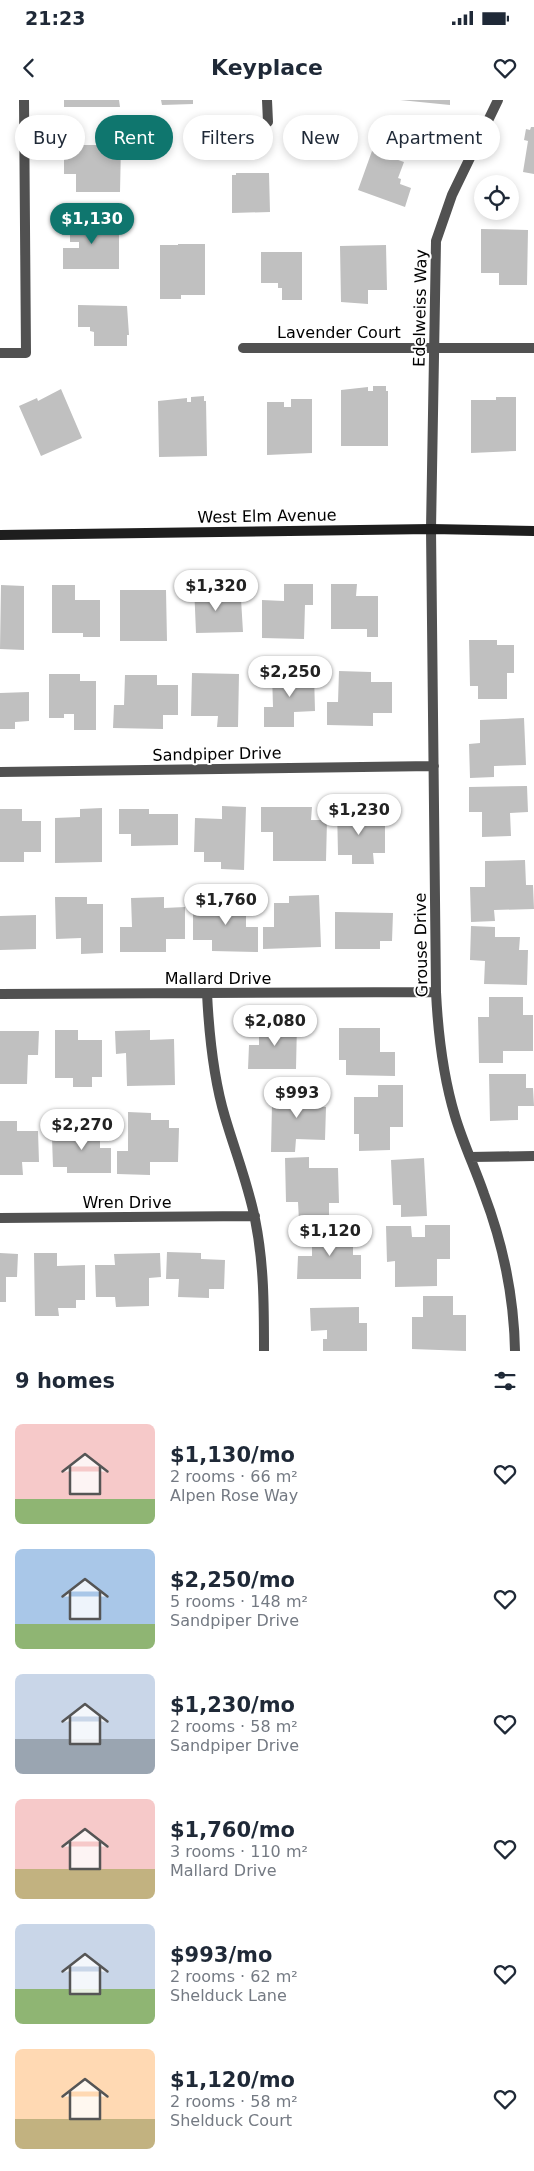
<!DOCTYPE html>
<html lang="en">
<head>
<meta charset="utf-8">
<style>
	:root { --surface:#fff; --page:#f6f6f7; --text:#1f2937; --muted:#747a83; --accent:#0f766e }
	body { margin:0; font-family:"DejaVu Sans",sans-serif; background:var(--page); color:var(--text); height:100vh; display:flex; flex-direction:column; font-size:19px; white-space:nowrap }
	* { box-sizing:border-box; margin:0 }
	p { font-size:16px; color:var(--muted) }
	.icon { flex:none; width:28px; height:28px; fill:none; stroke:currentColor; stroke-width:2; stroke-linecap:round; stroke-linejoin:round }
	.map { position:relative; height:1251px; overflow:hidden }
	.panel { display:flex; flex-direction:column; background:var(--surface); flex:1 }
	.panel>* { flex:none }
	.hud { position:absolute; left:15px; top:15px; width:505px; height:45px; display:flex; gap:10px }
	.fabs { position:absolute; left:474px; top:75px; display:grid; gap:10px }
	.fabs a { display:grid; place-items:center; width:45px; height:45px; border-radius:50%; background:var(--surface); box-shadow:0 2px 8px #0003; font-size:25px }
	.price { position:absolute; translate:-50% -42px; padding:0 11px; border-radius:18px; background:#fff; color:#222; font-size:16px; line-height:32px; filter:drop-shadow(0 1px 2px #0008) }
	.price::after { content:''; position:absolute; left:50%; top:30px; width:15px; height:11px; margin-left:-8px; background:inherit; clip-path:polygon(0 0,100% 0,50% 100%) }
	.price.selected { background:var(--accent); color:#fff }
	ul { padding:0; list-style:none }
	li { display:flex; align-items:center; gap:15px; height:125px; padding:0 15px }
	li span { display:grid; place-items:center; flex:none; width:140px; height:100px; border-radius:8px; color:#555 }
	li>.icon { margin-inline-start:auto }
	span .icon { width:60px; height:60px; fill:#fffc; stroke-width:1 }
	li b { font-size:21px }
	h2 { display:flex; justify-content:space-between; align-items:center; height:60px; padding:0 15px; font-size:21px }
	.pill { padding:0 18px; border-radius:22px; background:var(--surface); box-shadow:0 2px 8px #0003; font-size:18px; line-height:45px }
	.pill.selected { background:var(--accent); color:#fff }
	.status { display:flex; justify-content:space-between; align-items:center; height:35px; padding:0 25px; background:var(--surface); direction:ltr }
	.status svg { height:14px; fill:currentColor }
	header { display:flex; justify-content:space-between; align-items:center; height:65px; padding:0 15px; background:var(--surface); font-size:22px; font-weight:800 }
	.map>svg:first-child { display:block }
	.building { fill:#c0c0c0 }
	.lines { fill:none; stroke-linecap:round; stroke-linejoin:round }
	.street { stroke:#515151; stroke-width:10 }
	.secondary { stroke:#1e1e1e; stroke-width:10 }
	.labels { text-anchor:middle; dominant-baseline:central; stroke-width:4; stroke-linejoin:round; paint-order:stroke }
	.street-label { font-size:16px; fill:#000; stroke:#fff }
</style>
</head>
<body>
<div class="status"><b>21:23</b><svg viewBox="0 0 49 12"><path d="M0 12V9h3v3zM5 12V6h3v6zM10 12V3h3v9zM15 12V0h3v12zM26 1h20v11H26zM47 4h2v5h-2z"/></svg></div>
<header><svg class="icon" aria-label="back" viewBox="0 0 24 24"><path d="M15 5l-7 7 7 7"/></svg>Keyplace<svg class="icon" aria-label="heart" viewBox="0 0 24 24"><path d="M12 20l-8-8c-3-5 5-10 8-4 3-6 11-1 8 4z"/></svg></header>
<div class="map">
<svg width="534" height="1251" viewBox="0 0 534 1251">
	<rect width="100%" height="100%" fill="#fff"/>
	<path class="building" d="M64 0H119L120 7H64Z
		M161 0H193V4L162 5Z
		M400 0H450V5Z
		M531 27H534V74L523 72 528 41 524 40 526 29 530 30Z
		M64 45H121L120 92H76V74H64Z
		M372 51 404 62 398 78 401 79 400 84 411 88 405 107 358 90Z
		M236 73H269L270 112 232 113V75H236Z
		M62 121H119V169H63V148H79V142H70V135H62Z
		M481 129 528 130 527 185H499V173H481Z
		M178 144H205V195H181V199H160V145H178Z
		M386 145 387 190H368V204L341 202 340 146Z
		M261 152H302V200H282V188H278V183H261Z
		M78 205 127 206 129 235H127V246H94V232L90 231V227H78Z
		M373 286H386V291H388V346H341V290L368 287V291H373Z
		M61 289 82 338 41 356 19 306 37 298 38 301Z
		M204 296V301H206L207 356 159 357 158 301 187 298V302H191V297Z
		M496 297H516V351L471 353V300H496Z
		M291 299H312V353L267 355V302H284V307H291Z
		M217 484 218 499H241L243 532 196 533 194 485Z
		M284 484H313V505H305L304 539 262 538V500L284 501Z
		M331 484H357L356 496H378V537H367V529H331Z
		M1 485 24 486V550L0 549Z
		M52 485H75V500H100V537H83V533H52Z
		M120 490H166L167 541H120Z
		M469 540H497V545H514V573H507V599H478V586H470Z
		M339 571 371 572V582H392V613H373V626L327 625V602H338Z
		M192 573 239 574 238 627H217L218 616H191Z
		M272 573H314L315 611 294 612V627H264V607H273Z
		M49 574H80V581H96V630H74V614H64V618H49Z
		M125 575H157V585H178V615H163V629L113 628 114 605H124Z
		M29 592V621L15 622V629H0V593Z
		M524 618 526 665 494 666V677L470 678 469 644 480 643V620Z
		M527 686 528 712 510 713 511 736 482 737V712H469V687Z
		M222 706 246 707 244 770 221 769V762H204V752H194L195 718 222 719Z
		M337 706H360V724H385V753H373L374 764H352V755H338Z
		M261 707H312L311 720H327L326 761H273V732H261Z
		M102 708V762L55 763V718L80 717V709Z
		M0 709H22V721H41V752H24V762H0Z
		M119 709H149V714H178V745L131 746V734H119Z
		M525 760 526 785H533L534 809 494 810 495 821 471 822 470 787H485V761Z
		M319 795 321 847 263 849V827H274V803H289V796Z
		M55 797H87V804H103V853L81 854V838L56 839Z
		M164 797V808L185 807V839H166V852H120V827H132L131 798Z
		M210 798H246V827H258V852L212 851V840H193V808H210Z
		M335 812 393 813 392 841H380V849H335Z
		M36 815V849L0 850V816Z
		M471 826 495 827V837H520L519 850H528L527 885 484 884 485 861 470 860Z
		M489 897H523V915H533V951H503V963H479L478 917H489Z
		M259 922 297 923 296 969H248L249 945H259Z
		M339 928H380V952H395V976L346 975V960H339Z
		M55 930H78V940H102V977H92V987H73V978H55Z
		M150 930V940L174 939 175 985 127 986 126 953 116 954 115 931Z
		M0 931H39L38 955H28L27 984H0Z
		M489 974H526V988H533L534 1006H518V1020L490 1021Z
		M378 985H403V1027H390V1050L359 1051V1034H354V997H378Z
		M285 986H315V1006L326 1007 325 1040 296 1039 295 1052H271L272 1004H284Z
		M128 1012 151 1013V1020H169V1028H179L178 1062H150V1075L117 1074V1051H128Z
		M0 1021H17V1031H38L39 1062H22L23 1075H0Z
		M72 1021H93V1037H100V1048H111V1073H67V1067H53L52 1038H72Z
		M309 1057V1068H338L339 1103H329V1121H299L298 1102H286L285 1058Z
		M424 1058 427 1116 401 1117V1105H393L391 1060Z
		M425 1125H450V1159H437V1186L395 1187V1161L387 1162 386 1126H411L412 1137H425Z
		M312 1128H345V1137H353V1155H361V1179H297L298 1156H312Z
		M167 1152 201 1153V1159L225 1160 224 1189H209V1198L178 1197 179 1179H166Z
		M0 1153 18 1154 17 1177H6V1202H0Z
		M34 1153H57V1166L85 1165V1200H76V1208H58L59 1216H35Z
		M160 1153 161 1177 149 1178V1206L116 1207 115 1197H96L95 1165H115L114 1154Z
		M423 1196H453V1215H466V1251L412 1249V1217H423Z
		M359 1207V1223H367V1251H323V1239H327V1230L311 1231 310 1208Z"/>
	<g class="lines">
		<path class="street" d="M267 0 268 22
			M498 0 452 95 436 141 431 429 436 892C438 933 443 976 455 1016 463 1043 475 1068 484 1094 503 1144 514 1198 515 1251
			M243 248H534
			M0 253H26L24 0
			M0 672 434 666
			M207 893C209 934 213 977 225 1017 235 1051 248 1084 255 1119 264 1163 264 1206 264 1251
			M0 894 436 892
			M470 1057 534 1056
			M0 1118 255 1116"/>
		<path class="secondary" d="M0 435 431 429 534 431"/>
	</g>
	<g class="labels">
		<g class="street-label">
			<text transform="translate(420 208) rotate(-89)">Edelweiss Way</text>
			<text x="339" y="232">Lavender Court</text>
			<text transform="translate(267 416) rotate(-1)">West Elm Avenue</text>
			<text transform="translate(217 654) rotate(-1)">Sandpiper Drive</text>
			<text transform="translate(421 845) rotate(-91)">Grouse Drive</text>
			<text x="218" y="878">Mallard Drive</text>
			<text x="127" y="1102">Wren Drive</text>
		</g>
	</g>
</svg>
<div class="fabs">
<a><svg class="icon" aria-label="locate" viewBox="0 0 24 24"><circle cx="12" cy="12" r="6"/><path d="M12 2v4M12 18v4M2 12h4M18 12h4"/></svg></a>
</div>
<b class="price selected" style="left:92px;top:145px">$1,130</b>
<b class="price" style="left:216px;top:512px">$1,320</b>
<b class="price" style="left:290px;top:598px">$2,250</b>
<b class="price" style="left:359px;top:736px">$1,230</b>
<b class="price" style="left:226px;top:826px">$1,760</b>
<b class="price" style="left:275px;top:947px">$2,080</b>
<b class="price" style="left:297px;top:1019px">$993</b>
<b class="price" style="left:82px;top:1051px">$2,270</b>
<b class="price" style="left:330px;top:1157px">$1,120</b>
<div class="hud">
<a class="pill">Buy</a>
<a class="pill selected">Rent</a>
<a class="pill">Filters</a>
<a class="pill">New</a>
<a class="pill">Apartment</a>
</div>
</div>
<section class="panel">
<h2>9 homes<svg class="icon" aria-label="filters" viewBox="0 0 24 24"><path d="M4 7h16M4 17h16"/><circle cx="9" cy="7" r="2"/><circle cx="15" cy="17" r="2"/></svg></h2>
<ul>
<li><span style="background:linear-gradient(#f6c9c9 75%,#8fb573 0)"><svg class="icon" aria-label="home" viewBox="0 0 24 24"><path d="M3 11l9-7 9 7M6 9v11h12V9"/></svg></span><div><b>$1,130/mo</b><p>2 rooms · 66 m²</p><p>Alpen Rose Way</p></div><svg class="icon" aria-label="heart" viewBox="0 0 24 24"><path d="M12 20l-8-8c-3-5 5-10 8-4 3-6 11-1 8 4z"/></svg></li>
<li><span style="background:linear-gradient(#a9c7e8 75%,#8fb573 0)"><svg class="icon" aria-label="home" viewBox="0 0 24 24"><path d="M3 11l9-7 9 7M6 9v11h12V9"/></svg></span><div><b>$2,250/mo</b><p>5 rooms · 148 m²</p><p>Sandpiper Drive</p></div><svg class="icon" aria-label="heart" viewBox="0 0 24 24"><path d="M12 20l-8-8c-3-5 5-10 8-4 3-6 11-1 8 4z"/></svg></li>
<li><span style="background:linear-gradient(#c9d6e8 65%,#9aa5b1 0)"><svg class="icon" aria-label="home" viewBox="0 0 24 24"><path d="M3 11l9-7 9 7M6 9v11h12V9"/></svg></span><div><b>$1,230/mo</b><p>2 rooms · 58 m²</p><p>Sandpiper Drive</p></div><svg class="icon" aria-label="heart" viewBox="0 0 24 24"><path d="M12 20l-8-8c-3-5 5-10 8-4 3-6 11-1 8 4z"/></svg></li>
<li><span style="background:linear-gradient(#f6c9c9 70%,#c2b280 0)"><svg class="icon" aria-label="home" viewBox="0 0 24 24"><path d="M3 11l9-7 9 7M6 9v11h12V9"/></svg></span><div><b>$1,760/mo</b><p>3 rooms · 110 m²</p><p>Mallard Drive</p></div><svg class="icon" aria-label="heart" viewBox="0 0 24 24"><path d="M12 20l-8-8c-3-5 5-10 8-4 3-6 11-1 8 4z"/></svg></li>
<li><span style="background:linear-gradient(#c9d6e8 65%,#8fb573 0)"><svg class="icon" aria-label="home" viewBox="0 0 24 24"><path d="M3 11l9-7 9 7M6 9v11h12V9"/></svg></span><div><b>$993/mo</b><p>2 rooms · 62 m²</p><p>Shelduck Lane</p></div><svg class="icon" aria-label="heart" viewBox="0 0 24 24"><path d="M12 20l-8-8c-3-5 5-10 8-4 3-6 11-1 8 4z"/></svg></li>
<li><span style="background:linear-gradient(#ffd9b3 70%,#c2b280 0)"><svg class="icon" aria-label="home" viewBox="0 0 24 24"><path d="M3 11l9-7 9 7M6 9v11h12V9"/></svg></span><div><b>$1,120/mo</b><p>2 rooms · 58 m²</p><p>Shelduck Court</p></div><svg class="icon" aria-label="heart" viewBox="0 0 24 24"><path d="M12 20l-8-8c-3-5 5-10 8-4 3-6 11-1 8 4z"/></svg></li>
</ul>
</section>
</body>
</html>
